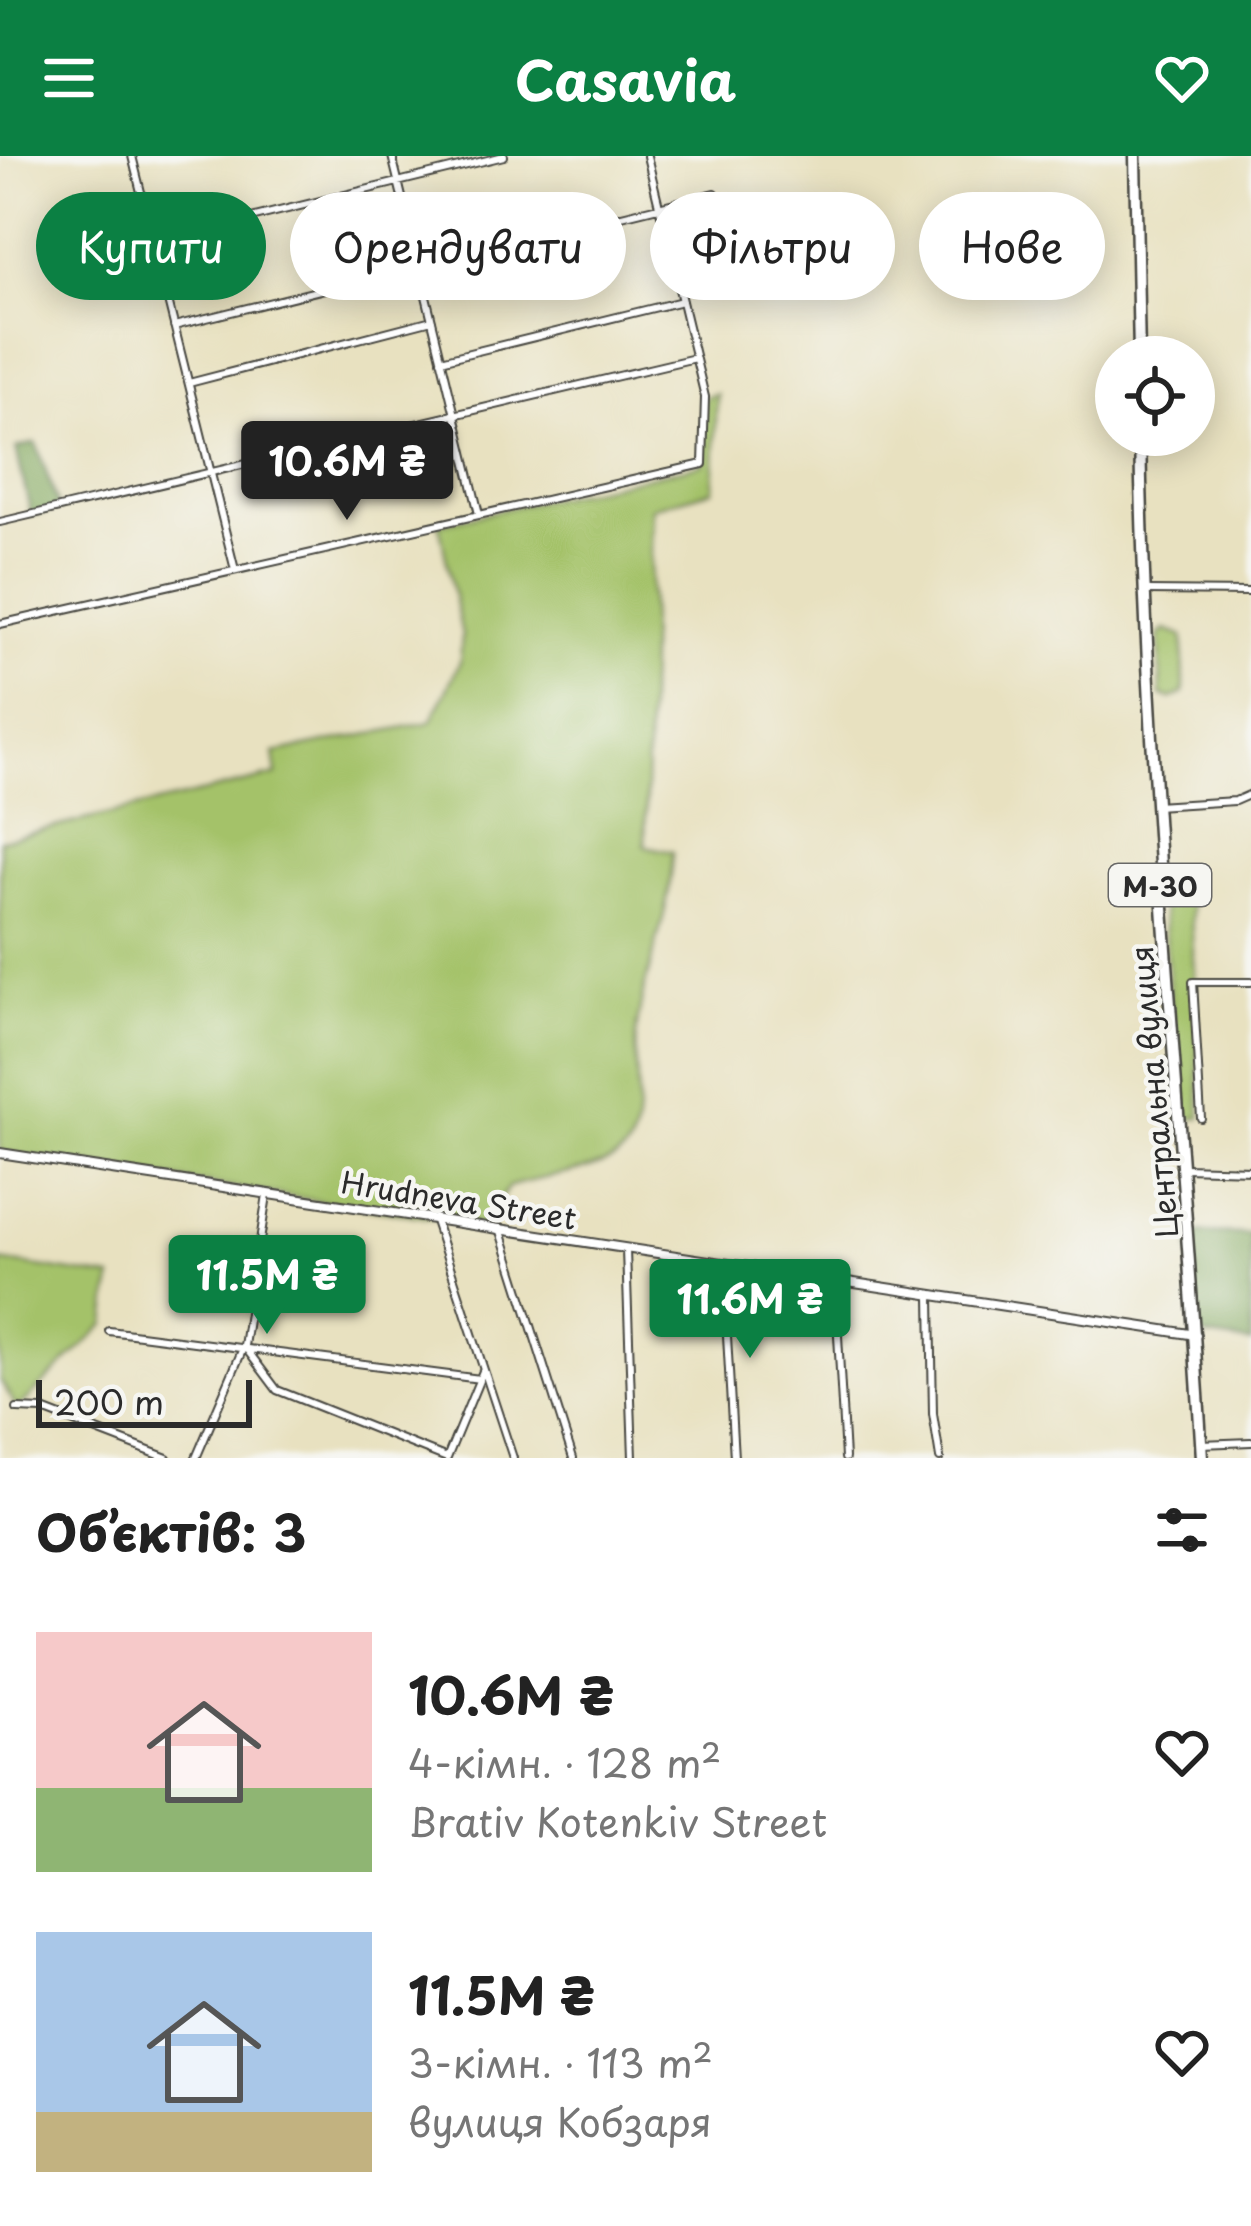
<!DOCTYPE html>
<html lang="uk">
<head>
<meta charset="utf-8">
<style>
	:root { --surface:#fff; --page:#f6f6f6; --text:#222; --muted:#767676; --accent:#0b8043 }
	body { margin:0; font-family:"Playpen Sans",sans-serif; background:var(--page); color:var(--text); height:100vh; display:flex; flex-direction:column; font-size:45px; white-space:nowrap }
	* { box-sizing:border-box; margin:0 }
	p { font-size:39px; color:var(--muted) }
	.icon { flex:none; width:66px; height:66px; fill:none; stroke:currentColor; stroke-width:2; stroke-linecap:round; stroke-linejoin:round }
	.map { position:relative; height:1302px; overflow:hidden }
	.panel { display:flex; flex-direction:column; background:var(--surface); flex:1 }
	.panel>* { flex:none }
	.guide { position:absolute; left:36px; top:36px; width:1179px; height:108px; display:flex; gap:24px }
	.tools { position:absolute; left:1095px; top:180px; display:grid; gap:24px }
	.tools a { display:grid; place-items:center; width:120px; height:120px; border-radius:50%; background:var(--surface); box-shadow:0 6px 30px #0003; font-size:60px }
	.scale { position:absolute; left:36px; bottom:30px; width:216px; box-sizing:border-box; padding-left:12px; border:6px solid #2b2b2b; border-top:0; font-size:33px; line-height:42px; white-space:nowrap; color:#2b2b2b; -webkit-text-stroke:9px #f6f6f2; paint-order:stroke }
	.price { position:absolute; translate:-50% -102px; padding:0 27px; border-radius:12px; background:var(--accent); color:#fff; font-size:39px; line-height:78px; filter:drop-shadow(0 3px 6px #0008) }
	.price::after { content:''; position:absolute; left:50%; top:72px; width:36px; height:27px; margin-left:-18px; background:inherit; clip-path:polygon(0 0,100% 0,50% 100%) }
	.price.active { background:#222; color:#fff }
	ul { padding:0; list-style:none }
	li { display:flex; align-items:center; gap:36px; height:300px; padding:0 36px }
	li span { display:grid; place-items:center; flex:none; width:336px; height:240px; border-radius:0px; color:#555 }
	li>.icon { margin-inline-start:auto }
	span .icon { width:144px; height:144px; fill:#fffc; stroke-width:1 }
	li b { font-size:51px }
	h2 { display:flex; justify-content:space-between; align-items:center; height:144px; padding:0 36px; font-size:51px }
	.tag { padding:0 42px; border-radius:54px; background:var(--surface); box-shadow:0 6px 30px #0003; font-size:42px; line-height:108px }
	.tag.active { background:var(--accent); color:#fff }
	header { display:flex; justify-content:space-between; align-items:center; height:156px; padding:0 36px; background:var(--accent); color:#fff; font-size:54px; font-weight:700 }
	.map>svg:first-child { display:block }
	.green { fill:#a4c269; stroke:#68764a; stroke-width:3 }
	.forest { fill:#83a85d; stroke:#576a44; stroke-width:3 }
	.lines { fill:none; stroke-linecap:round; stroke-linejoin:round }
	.minor-casing { stroke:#474641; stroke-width:10 }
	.tertiary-casing { stroke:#474641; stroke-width:12 }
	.trunk-casing { stroke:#474641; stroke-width:15 }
	.minor { stroke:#fff; stroke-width:6 }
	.tertiary { stroke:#fff; stroke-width:8 }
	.trunk { stroke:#fff; stroke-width:10 }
	.labels { text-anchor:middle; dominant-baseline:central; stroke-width:9; stroke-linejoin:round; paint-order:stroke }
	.shield { fill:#f6f6f2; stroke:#686867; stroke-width:3 }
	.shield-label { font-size:27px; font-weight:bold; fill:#2b2b2b }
	.street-label { font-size:30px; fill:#2b2b2b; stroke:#f6f6f2 }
</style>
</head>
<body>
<header><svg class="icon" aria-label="menu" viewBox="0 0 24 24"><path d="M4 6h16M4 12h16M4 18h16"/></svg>Casavia<svg class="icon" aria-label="heart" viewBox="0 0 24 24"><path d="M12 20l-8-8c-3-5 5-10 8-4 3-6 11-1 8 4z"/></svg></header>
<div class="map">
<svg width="1251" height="1302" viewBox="0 0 1251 1302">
	<rect width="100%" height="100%" fill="#f6f6f2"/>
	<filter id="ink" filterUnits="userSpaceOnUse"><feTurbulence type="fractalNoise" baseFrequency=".00833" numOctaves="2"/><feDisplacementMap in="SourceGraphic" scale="24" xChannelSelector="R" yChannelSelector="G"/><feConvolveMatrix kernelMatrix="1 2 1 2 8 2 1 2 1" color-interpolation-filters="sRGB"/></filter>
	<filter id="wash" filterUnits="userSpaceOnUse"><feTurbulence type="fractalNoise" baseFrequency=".004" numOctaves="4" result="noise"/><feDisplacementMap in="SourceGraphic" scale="48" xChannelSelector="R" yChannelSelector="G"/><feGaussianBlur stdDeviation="2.7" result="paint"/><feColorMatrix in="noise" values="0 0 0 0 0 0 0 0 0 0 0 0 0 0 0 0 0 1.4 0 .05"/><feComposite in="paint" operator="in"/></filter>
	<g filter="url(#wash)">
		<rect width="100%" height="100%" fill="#e8e1c0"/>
		<path class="green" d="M717 238 713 334 652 351 645 690 673 696C670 764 643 815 636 878 632 910 649 972 624 996 605 1015 536 1021 508 1031L484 1070 0 996V684L277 619 274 597 431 566 460 506 462 479 439 368 703 308 705 241Z
			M1165 474 1183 480 1184 537 1171 543 1161 539 1159 479Z
			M1190 734 1201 962 1181 963 1161 737Z
			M0 1105 112 1122 106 1168 17 1253 0 1224Z"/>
		<path class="forest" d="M36 287 59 353 31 359 16 292Z
			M1189 1077 1251 1078V1187L1196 1179Z"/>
	</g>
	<g filter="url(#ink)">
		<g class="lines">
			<g class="minor-casing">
				<path id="minor" d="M132 0 235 414
					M392 0 479 358
					M153 86 504 0
					M174 170 715 37
					M441 204 682 145
					M189 227 432 164
					M0 366 695 202
					M1147 435 1251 436
					M0 468 703 308 705 241 647 0
					M1155 650 1235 645 1251 638
					M1201 962 1193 826H1251
					M1184 1012 1251 1014
					M434 1062 513 1302
					M500 1072 573 1302
					M626 1094 633 1302
					M723 1110 734 1302
					M835 1127 845 1302
					M931 1141 933 1258 940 1302
					M109 1175 480 1223
					M244 1190 277 1234 447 1302 483 1215
					M17 1253 43 1254 167 1302
					M1201 1288 1251 1286
					M196 1302 244 1190 267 1039"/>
			</g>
			<g class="tertiary-casing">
				<path id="tertiary" d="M0 997 1196 1179"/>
			</g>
			<g class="trunk-casing">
				<path id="trunk" d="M1135 0 1139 201
					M1140 279C1146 621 1182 961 1202 1302"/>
			</g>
			<use href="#minor" class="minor"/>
			<use href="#tertiary" class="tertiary"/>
			<use href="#trunk" class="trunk"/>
		</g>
	</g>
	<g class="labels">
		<rect class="shield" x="1109" y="708" width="102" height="42" rx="9"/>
		<g class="shield-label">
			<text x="1160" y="729">М-30</text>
		</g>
		<g class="street-label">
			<text transform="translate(1153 936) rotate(-95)">Центральна вулиця</text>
			<text transform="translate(459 1043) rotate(9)">Hrudneva Street</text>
		</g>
	</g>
</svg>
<div class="tools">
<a><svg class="icon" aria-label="locate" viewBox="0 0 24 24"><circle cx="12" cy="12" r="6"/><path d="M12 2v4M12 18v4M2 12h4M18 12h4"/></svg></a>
</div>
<div class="scale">200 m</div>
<b class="price active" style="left:347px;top:367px">10.6M ₴</b>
<b class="price" style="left:267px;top:1181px">11.5M ₴</b>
<b class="price" style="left:750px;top:1205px">11.6M ₴</b>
<div class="guide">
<a class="tag active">Купити</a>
<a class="tag">Орендувати</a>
<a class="tag">Фільтри</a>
<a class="tag">Нове</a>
</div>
</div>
<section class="panel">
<h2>Об’єктів: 3<svg class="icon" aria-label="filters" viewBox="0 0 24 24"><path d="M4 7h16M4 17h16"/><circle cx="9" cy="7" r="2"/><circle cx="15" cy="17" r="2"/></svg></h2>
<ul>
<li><span style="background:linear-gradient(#f6c9c9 65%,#8fb573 0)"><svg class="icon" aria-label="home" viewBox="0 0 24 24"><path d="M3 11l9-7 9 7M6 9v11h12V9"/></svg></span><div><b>10.6M ₴</b><p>4-кімн. · 128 m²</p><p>Brativ Kotenkiv Street</p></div><svg class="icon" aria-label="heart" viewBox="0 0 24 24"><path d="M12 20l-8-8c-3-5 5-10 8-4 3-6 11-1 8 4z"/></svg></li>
<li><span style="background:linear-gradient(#a9c7e8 75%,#c2b280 0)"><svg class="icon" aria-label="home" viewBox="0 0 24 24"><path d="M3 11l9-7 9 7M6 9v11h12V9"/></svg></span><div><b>11.5M ₴</b><p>3-кімн. · 113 m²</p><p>вулиця Кобзаря</p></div><svg class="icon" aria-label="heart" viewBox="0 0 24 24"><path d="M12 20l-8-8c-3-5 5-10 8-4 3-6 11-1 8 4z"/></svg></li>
</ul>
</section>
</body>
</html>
